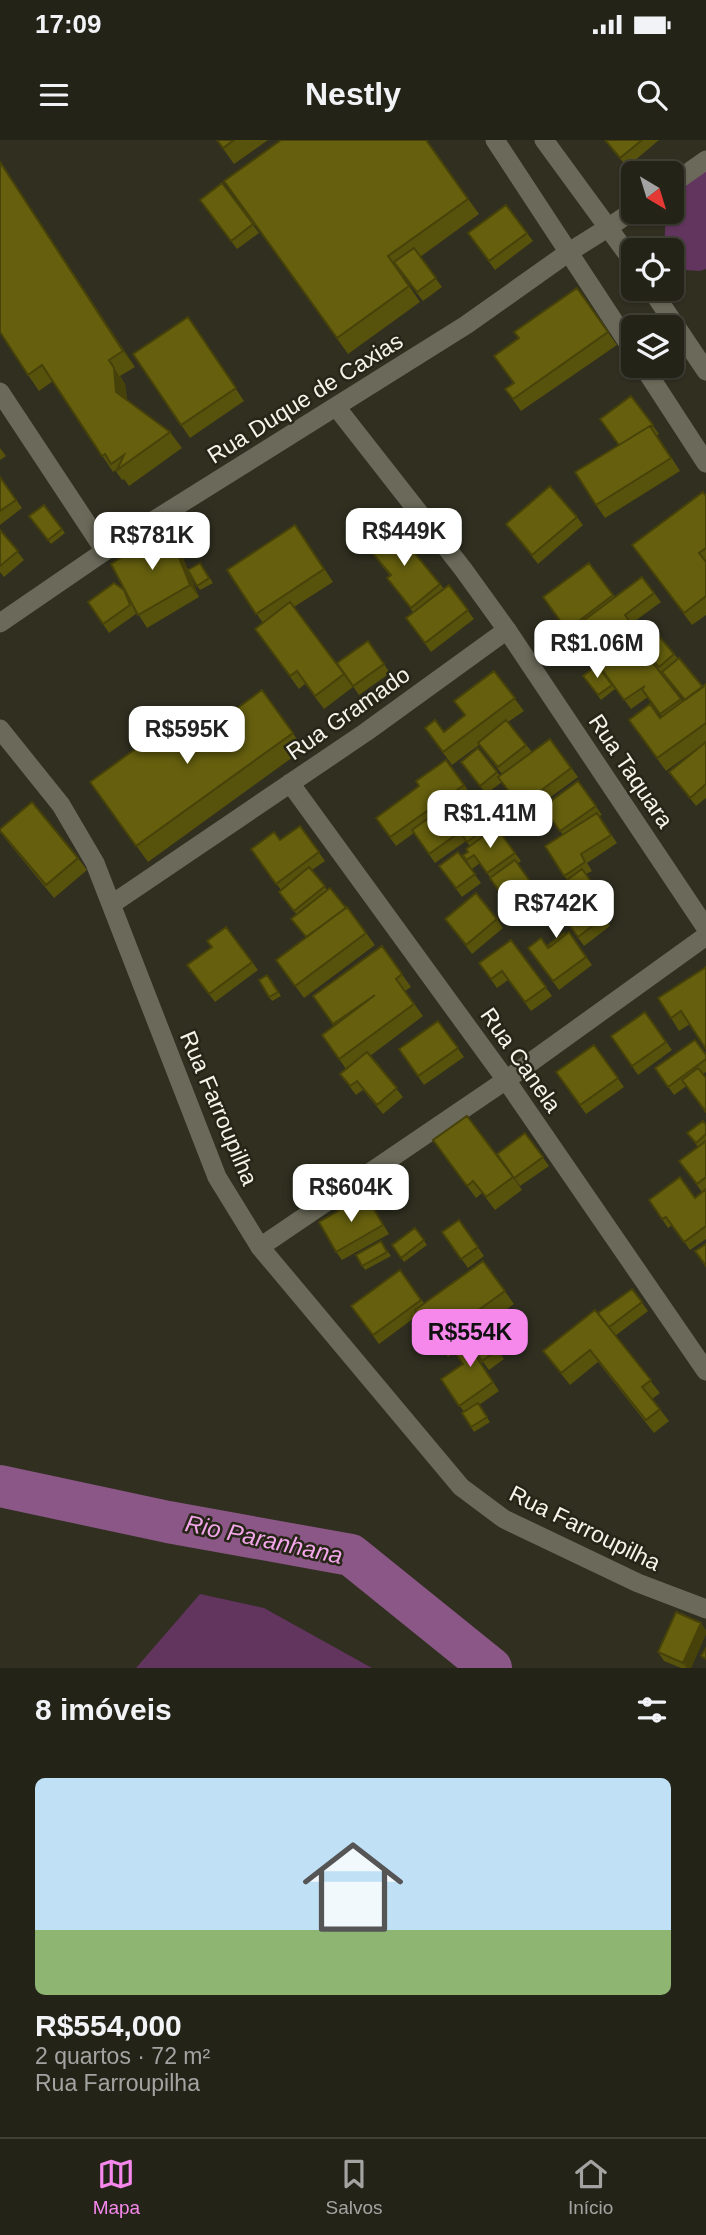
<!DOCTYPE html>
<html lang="pt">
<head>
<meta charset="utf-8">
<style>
	:root { --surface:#242318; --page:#302f25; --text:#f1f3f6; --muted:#a3a4a2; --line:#414037; --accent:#f688ec }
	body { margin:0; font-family:Arial,sans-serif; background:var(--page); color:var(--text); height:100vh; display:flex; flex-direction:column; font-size:26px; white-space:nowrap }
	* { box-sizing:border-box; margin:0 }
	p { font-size:23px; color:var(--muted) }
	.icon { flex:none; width:38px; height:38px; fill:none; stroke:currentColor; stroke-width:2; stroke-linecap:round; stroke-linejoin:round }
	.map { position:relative; height:1528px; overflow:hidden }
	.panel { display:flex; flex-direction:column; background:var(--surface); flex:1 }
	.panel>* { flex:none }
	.needle { width:46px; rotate:142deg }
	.tools { position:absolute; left:621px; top:21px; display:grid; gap:14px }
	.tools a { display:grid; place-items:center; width:63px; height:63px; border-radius:10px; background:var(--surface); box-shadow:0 2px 5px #0004,0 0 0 2px var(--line); font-size:35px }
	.price { position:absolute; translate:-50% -60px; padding:0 16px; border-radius:14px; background:#fff; color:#222; font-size:23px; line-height:46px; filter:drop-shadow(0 2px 4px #0008) }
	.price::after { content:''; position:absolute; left:50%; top:42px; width:21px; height:16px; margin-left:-10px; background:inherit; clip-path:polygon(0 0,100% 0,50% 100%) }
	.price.selected { background:var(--accent); color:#111 }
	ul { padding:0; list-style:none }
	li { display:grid; align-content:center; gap:14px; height:371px; padding:0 35px }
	li span { display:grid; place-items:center; height:217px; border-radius:10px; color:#555 }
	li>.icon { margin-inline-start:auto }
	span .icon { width:126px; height:126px; fill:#fffc; stroke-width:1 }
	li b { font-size:30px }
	h2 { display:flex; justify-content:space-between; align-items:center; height:84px; padding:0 35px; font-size:30px }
	.status { display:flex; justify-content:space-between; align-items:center; height:49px; padding:0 35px; background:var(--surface); direction:ltr }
	.status svg { height:19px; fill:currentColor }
	header { display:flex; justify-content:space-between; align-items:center; height:91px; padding:0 35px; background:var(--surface); font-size:32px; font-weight:600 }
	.tabs { display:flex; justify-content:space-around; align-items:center; height:98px; border-top:2px solid var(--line); background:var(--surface); font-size:19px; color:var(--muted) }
	.tabs a { display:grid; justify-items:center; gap:4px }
	.tabs .selected { color:var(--accent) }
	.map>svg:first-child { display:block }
	.green { fill:#62355e }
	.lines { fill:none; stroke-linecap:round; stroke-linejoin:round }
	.river { stroke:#8b5786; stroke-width:42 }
	.minor { stroke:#6b6a5a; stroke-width:19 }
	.tertiary { stroke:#6b6a5a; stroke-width:19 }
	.secondary { stroke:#6b6a5a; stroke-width:19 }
	.wall { fill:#57520c; fill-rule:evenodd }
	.shaded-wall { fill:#47420a }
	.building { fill:#655f0e; stroke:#47420a; stroke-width:2 }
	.labels { text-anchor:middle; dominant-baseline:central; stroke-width:5; stroke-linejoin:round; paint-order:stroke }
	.street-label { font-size:23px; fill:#f5f4eb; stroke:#262517 }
	.water-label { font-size:24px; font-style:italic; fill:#f3a6ea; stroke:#262517 }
</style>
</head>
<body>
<div class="status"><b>17:09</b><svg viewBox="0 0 49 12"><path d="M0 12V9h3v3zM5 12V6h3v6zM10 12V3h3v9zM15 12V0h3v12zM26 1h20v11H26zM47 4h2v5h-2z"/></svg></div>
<header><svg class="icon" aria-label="menu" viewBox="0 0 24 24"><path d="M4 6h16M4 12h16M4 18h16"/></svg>Nestly<svg class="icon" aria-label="search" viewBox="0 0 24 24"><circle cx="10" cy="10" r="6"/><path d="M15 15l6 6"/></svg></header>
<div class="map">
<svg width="706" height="1528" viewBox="0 0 706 1528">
	<rect width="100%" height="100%" fill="#302f20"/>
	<path class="green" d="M706 25V129L700 131 672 129V110H664L666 72H672V51Z
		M200 1454 264 1468 372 1528H136Z"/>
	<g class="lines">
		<path class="river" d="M0 1346 168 1382 351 1415 491 1528"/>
		<path class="minor" d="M672 44 706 20
			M609 87 634 70
			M0 252 105 411
			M290 643 506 940 706 1231
			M112 764 366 592 507 490
			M260 1107 506 940 706 796"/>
		<path class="tertiary" d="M337 268 463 429 507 490 706 788
			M0 483 105 411 466 185 569 112 609 87
			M0 589 61 665 95 723 217 1037 260 1107 461 1347 504 1379 638 1443 706 1469"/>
		<path class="secondary" d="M495 0 634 212
			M544 0 634 123
			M651 149 706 231
			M643 226 706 323"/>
	</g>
	<path class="wall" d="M217 0H268L234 24Z
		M426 0 479 74 420 117 442 147 423 161 400 131H399L420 162 348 214 224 41Z
		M605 0H659L627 27Z
		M0 22 135 227 120 236 125 244 127 260 170 292 182 308 129 346 124 339 122 340 115 330 113 332 53 241 39 251 28 235Z
		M222 43 259 93 237 109 200 60Z
		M468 93H527L533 101 495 130Z
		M577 148 617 205 521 271 505 249 514 243 519 198Z
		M188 177 244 261 190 298 133 214Z
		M631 256 659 294 657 295 680 331 605 378 596 365 619 305Z
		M0 308 6 316 0 320Z
		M0 337 22 368 0 385Z
		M706 356V475L692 485 641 417Z
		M44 365 65 393 51 404 29 376Z
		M577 377 583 385 538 424 506 384Z
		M0 390 24 420 4 437 0 432Z
		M304 397 333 442 294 467 353 547 324 569 305 544 299 549 255 489 263 483 227 430Z
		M176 401 188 430 200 423 213 443 200 450 188 431 199 457 147 488 135 469 136 474 109 493 88 462 124 450Z
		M369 409 440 444 444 449 449 445 474 479 431 512 406 478 413 472 387 438 390 436Z
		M589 423 615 457 642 437 661 462 631 484 637 492 674 514 703 547 706 544V602L666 631 629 580 660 578 662 577 648 557 631 569 595 520 598 518 592 503 583 491 573 498 543 457ZM648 518 665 536 684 560 683 562Z
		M368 501 390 533 359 555 337 523Z
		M597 525 615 549 601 560 583 536Z
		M494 531 524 571 508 582 532 612 550 599 578 637 526 675 502 642 486 654 461 622 478 608 500 636 502 634 479 605 452 625 425 588 444 592 464 576Z
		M262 550 304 609 148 722 90 642 202 594Z
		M706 602V658L696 666 669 632Z
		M446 620 470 653 460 660 467 670 472 666 490 691 496 687 521 721 517 724 545 763 520 780 480 723 472 729 466 720 470 706 466 701 435 723 414 693 396 706 376 678 419 646Z
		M578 641 602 675 599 676 617 703 587 723 592 731 586 734 602 757 594 763 610 786 584 806 547 755 567 740 545 706 563 695 543 667Z
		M300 686 325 721 312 730 327 750 347 767 375 805 304 858 276 820 306 798 291 779 297 775 279 752 281 750 251 709 280 700Z
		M0 691 78 718 87 730 54 758 8 702Z
		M458 712 481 743 462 757 439 726Z
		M445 779H497L503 788 472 814Z
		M226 787 258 830 215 862 187 825 211 808Z
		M569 792 592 825 559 850 528 808H548Z
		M511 800 552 856 531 871 508 840 497 848 479 823Z
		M382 806 411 847 405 851 423 876 370 916 403 957 383 974 363 950 356 955 340 934 346 929 322 895 334 886 313 856Z
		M706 827 690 884 679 891 671 878Z
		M271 839 281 856 272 861 269 857Z
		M645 872 672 910 638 935 611 896Z
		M438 881 464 917 424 945 399 909Z
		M594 905 624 947 586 974 556 932Z
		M706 915V932L674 955 655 928Z
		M706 985V1099L690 1110 672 1085 668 1088 649 1060 695 1058 702 1052 679 1021 698 1007 687 993Z
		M525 993 549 1026 520 1046 497 1014Z
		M433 1000 513 1037 522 1050 495 1070 482 1053 476 1058Z
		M366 1055 389 1094 342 1120 336 1112Z
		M459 1080 484 1116 468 1128 442 1092Z
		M415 1088 427 1105 404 1122 392 1105Z
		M381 1101 391 1116 365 1130 356 1115Z
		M483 1121 514 1164 482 1187 504 1219 489 1230 483 1222 481 1223 499 1251 479 1265 490 1282 474 1292 462 1273 464 1272 441 1239 463 1224 455 1212 448 1217 418 1175 379 1204 351 1166 400 1130 424 1163Z
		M632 1149 648 1171 615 1196 660 1253 652 1259 669 1281 654 1293 598 1222 570 1245 543 1211 605 1183Z
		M701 1483 706 1491V1494L691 1528H681L664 1521 658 1512Z"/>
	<path class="shaded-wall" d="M0 22 4 27 135 227 123 211Z
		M114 228 125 244 128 268 116 252Z
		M167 388 176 401 199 457 190 445Z
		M366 1055 372 1064 389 1094 383 1085Z
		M701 1483 706 1491V1494L691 1528H687L683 1523Z"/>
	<path class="building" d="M217 0H234L223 8Z
		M281 0H426L468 59 388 116 409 146 337 198 224 41Z
		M605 0H642L620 18Z
		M0 22 123 211 109 220 114 228 116 252 170 292 117 330 124 315 111 324 105 314 102 316 42 225 28 235 0 192Z
		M222 43 253 84 231 101 200 60Z
		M506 65 527 93 489 121 468 93Z
		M414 108 436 138 417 152 394 122Z
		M577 148 608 192 513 259 505 249 514 243 494 216 519 198 514 192Z
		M188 177 236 248 181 285 133 214Z
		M631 256 653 285 651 287 650 286 619 305 600 279Z
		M650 286 671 318 596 365 575 332Z
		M0 337 16 360 0 371Z
		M550 346 577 377 532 415 506 384Z
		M703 352 706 356V408L699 413 706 422V456L684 473 632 405Z
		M44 365 62 389 48 400 29 376Z
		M295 385 324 429 256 474 227 430Z
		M167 388 190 445 138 475 111 424Z
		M394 388 440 444 411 468 387 438 391 435 369 409Z
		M0 390 18 411 0 426Z
		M200 423 209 438 197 446 188 430Z
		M589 423 613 455 567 490 543 457Z
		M642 437 654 453 625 475 635 489 616 504 631 495 632 497 648 483 674 514 659 527 637 503 681 559 660 574 642 549 645 546 624 560 595 520 598 518 589 506 592 503 579 484Z
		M114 443 124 450 130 465 103 484 88 462Z
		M449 445 468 470 425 503 406 478Z
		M290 462 344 534 315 556 297 531 290 536 255 489Z
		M368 501 384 524 353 546 337 523Z
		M679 518 703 547 685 560 662 532Z
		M597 525 612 545 598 555 583 536Z
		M494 531 515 558 443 612 425 588 435 580 444 592 465 575 454 561Z
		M706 544V583L657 618 629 580 650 564 660 578Z
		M262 550 293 593 136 706 90 642 186 572 202 594Z
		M506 580 526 605 498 627 478 603Z
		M550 599 571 628 520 666 498 637Z
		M706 602V644L690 658 669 632Z
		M478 608 497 632 480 646 461 622Z
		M446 620 464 645 390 697 376 678 419 646 416 641Z
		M578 641 596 666 560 691 543 667Z
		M458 657 467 670 472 666 487 687 467 702 460 692 429 714 412 690Z
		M32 662 78 718 46 745 0 691V689Z
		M597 673 611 695 581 714 585 722 564 736 545 706Z
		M300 686 319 712 276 744 251 709 274 692 280 700Z
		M496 687 515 713 487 733 474 715 466 720 463 715 468 712 466 709Z
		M458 712 475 734 456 748 439 726Z
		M515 720 539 754 514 772 490 738Z
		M309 727 325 746 294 771 279 752Z
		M582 729 596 748 587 755 604 777 578 797 547 755Z
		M330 748 346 768 306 797 291 779Z
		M476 753 497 779 466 805 445 779Z
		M347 767 366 793 295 846 276 820Z
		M226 787 252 822 209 854 187 825 212 807 207 801Z
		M569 792 586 817 553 841 528 808 541 798 548 808Z
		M564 793 565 795 550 807 548 805Z
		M511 800 546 847 525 862 502 831 491 839 479 823Z
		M382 806 402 834 396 839 414 864 339 919 322 895 375 855 333 884 313 856Z
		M706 827V909L681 871 671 878 658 858Z
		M267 835 278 852 269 857 259 840Z
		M645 872 666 902 632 926 611 896Z
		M438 881 458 908 418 936 399 909Z
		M695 900 706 915V919L668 947 655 928Z
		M594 905 618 938 580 965 556 932Z
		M367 912 397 948 377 965 357 941 350 946 340 934Z
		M698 928 706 938V972L682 940Z
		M467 976 513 1037 486 1057 473 1041 467 1046 433 1000Z
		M703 981 706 985V994L696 1003 687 993Z
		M525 993 543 1017 514 1038 497 1014Z
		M706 1001V1037L697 1044 679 1021Z
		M680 1037 695 1058 706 1049V1086L684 1102 666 1077 662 1079 649 1060Z
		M366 1055 383 1085 336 1112 319 1082Z
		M459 1080 478 1107 461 1119 442 1092Z
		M415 1088 424 1100 401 1118 392 1105Z
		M381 1101 387 1112 362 1126 356 1115Z
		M706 1104V1126L695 1111Z
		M483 1121 505 1151 473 1174 476 1178 439 1204 415 1170Z
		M400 1130 421 1160 373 1195 351 1166Z
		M632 1149 642 1162 609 1187 598 1173Z
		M595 1170 651 1240 642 1247 660 1269 646 1280 590 1210 561 1233 543 1211Z
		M483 1191 498 1210 482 1221 476 1213 475 1215 493 1242 459 1266 441 1239 463 1224 454 1211Z
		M478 1263 487 1277 471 1287 462 1273Z
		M676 1472 701 1483 683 1523 658 1512Z
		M706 1508V1519L701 1516Z"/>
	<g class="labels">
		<g class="street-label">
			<text transform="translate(305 258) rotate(-32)">Rua Duque de Caxias</text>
			<text transform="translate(348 573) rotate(-35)">Rua Gramado</text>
			<text transform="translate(631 631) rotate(56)">Rua Taquara</text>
			<text transform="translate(521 920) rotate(55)">Rua Canela</text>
			<text transform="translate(219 968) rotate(67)">Rua Farroupilha</text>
			<text transform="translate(585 1388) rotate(26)">Rua Farroupilha</text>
		</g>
		<g class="water-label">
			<text transform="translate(264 1399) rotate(12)">Rio Paranhana</text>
		</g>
	</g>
</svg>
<div class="tools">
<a><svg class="needle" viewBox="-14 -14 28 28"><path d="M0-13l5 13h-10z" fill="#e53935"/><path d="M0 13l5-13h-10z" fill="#a3a4a2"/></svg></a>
<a><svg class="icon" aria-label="locate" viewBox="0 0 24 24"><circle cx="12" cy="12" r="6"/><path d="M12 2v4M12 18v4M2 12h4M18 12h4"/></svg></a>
<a><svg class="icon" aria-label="layers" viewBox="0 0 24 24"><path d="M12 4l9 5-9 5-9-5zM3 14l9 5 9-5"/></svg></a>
</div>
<b class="price" style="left:404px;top:428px">R$449K</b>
<b class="price" style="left:152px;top:432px">R$781K</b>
<b class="price" style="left:597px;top:540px">R$1.06M</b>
<b class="price" style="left:187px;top:626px">R$595K</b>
<b class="price" style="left:490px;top:710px">R$1.41M</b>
<b class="price" style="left:556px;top:800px">R$742K</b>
<b class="price" style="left:351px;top:1084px">R$604K</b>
<b class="price selected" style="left:470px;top:1229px">R$554K</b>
</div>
<section class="panel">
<h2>8 imóveis<svg class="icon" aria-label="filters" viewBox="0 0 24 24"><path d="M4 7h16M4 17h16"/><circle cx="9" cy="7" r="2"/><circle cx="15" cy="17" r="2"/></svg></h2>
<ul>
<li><span style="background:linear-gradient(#bfe0f5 70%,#8fb573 0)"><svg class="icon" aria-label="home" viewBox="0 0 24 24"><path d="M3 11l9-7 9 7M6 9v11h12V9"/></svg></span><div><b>R$554,000</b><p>2 quartos · 72 m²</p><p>Rua Farroupilha</p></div></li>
</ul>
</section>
<nav class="tabs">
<a class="selected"><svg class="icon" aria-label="map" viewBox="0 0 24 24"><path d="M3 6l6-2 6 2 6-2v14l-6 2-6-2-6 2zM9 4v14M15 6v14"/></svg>Mapa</a>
<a><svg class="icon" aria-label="saved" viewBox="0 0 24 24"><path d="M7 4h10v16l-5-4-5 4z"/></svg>Salvos</a>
<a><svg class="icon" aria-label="home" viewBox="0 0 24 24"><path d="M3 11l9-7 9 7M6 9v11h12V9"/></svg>Início</a>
</nav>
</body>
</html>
